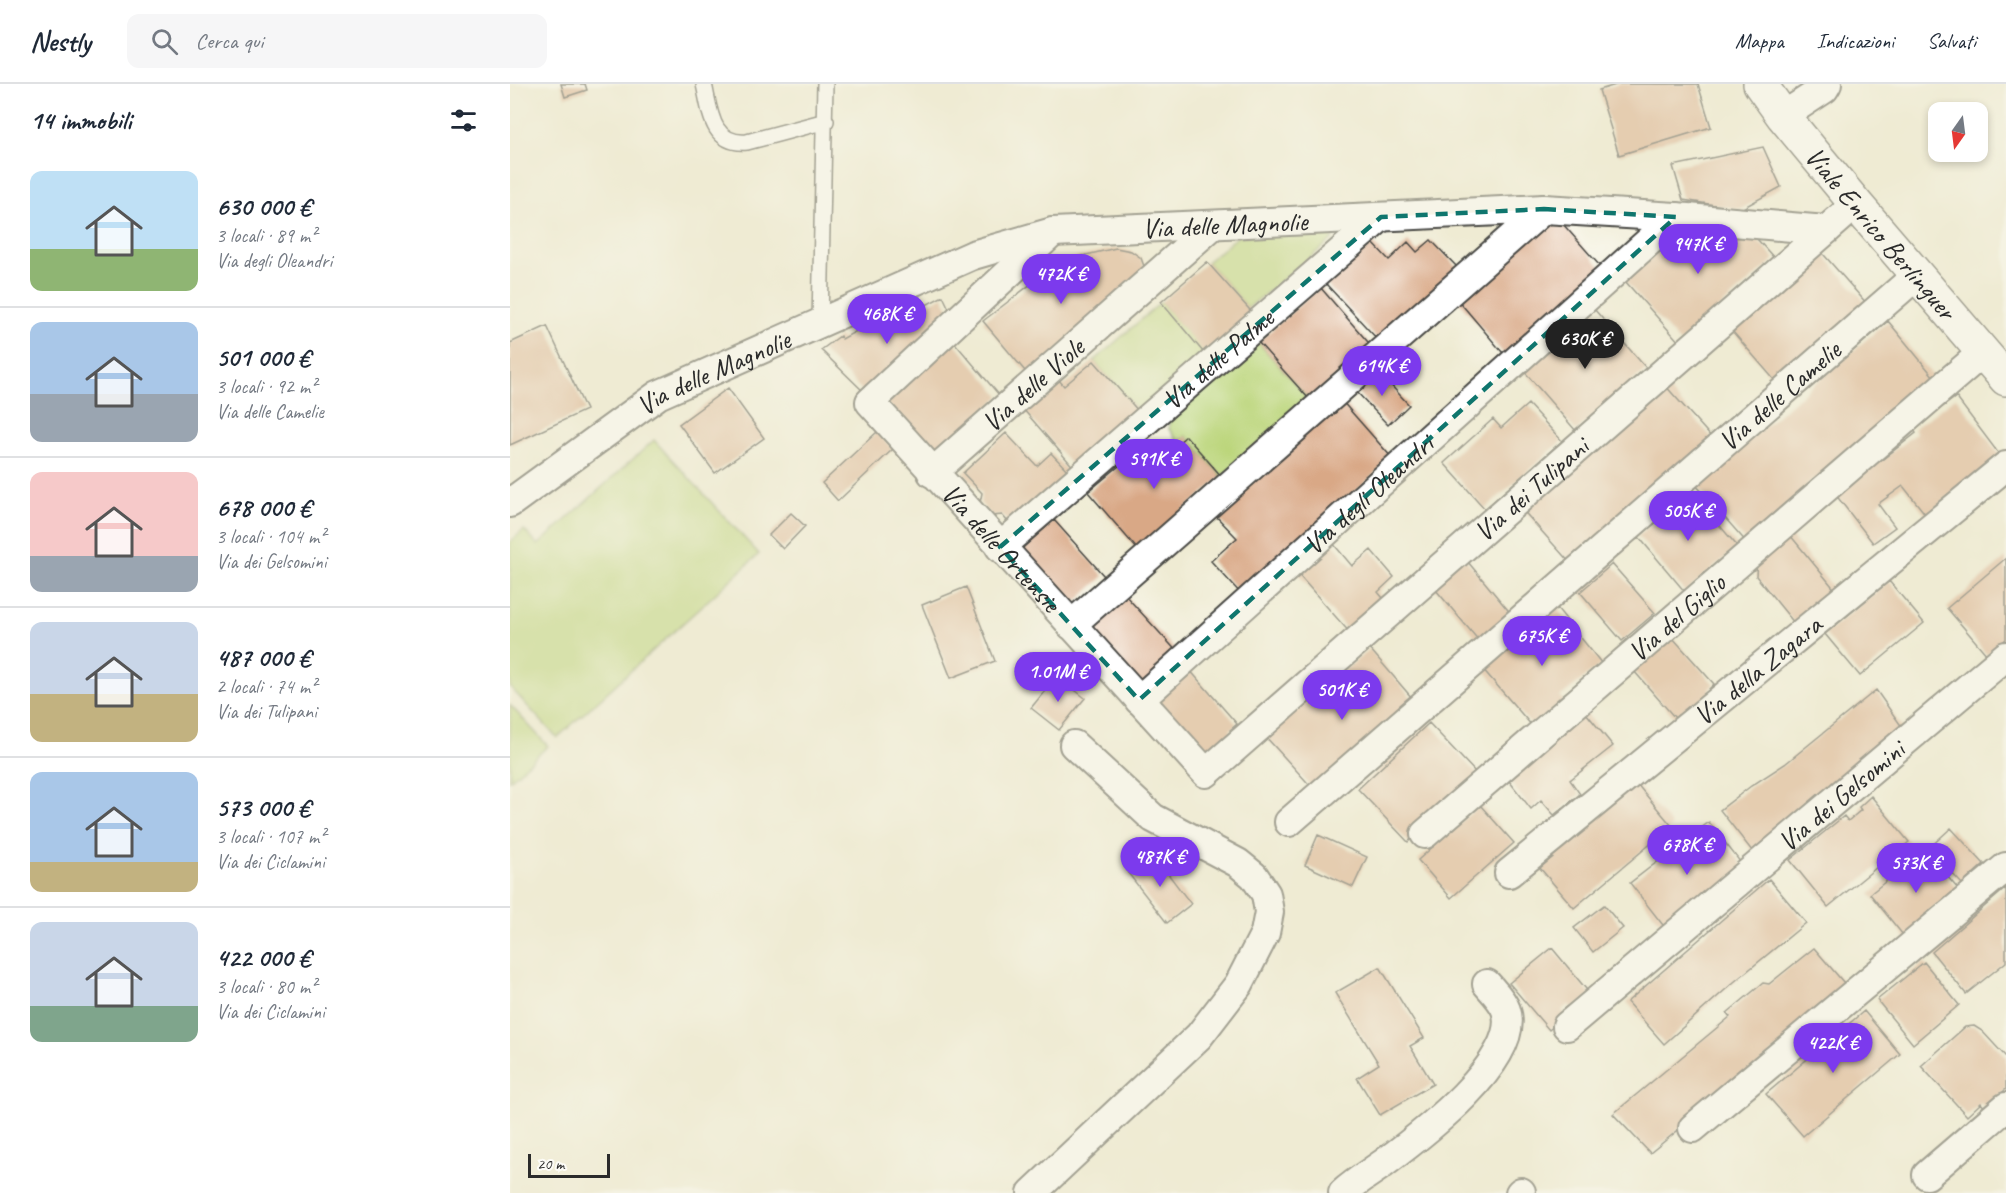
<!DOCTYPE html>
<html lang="it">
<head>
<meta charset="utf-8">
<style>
	:root { --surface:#fff; --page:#f6f6f7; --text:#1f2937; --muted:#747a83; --line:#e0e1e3; --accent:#7c3aed }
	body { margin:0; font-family:Caveat,sans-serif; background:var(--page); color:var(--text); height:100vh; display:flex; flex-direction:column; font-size:22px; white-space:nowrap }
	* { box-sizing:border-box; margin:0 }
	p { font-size:20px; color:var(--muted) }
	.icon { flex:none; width:33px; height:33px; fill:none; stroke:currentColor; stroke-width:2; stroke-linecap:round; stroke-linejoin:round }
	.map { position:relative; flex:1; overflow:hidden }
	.side { display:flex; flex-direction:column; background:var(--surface); width:510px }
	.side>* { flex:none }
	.needle { width:39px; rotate:194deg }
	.controls { position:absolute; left:1418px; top:18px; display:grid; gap:12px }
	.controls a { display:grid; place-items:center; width:60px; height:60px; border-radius:12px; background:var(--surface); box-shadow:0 3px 9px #0003; font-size:30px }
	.scale { position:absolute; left:18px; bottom:15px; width:82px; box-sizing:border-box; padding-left:6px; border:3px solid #2b2b2b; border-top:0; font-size:16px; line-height:21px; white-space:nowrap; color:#2b2b2b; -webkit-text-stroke:4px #fdfcf7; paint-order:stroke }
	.price { position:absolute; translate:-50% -51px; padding:0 14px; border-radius:21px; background:var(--accent); color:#fff; font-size:20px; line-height:39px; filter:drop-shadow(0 2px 3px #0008) }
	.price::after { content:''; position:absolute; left:50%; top:36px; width:18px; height:14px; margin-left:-9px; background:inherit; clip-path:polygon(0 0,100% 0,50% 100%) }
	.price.selected { background:#222; color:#fff }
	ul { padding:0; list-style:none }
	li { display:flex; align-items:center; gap:18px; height:150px; padding:0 30px }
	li+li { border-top:2px solid var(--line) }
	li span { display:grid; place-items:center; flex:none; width:168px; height:120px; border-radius:12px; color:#555 }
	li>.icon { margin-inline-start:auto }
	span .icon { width:72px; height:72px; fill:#fffc; stroke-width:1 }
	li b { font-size:26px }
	h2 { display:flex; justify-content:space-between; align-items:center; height:72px; padding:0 30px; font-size:26px }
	header { display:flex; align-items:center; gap:36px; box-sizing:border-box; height:84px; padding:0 30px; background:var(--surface); border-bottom:2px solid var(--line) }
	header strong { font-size:28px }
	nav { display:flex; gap:33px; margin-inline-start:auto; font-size:21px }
	.search { width:420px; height:54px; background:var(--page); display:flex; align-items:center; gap:15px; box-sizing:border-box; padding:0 21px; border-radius:12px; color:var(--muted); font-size:22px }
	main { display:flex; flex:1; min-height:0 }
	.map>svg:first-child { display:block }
	.green { fill:#bbd57a; stroke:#738052; stroke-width:1.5 }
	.building { fill:#d9a886 }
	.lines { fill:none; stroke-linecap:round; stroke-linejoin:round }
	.lane-casing { stroke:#484844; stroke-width:18 }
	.street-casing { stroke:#484844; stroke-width:32 }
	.secondary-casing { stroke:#484844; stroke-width:36 }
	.lane { stroke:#fff; stroke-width:15 }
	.street { stroke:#fff; stroke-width:28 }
	.secondary { stroke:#fff; stroke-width:33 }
	.marked { fill:none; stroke:#0f766e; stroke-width:4.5; stroke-dasharray:12 8; stroke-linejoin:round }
	.labels { text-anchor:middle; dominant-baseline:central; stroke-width:4.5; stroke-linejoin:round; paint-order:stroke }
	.street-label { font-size:28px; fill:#2b2b2b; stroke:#fdfcf7 }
</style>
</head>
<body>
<header>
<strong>Nestly</strong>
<div class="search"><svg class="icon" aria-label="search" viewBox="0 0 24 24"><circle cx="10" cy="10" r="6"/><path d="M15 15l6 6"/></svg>Cerca qui</div>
<nav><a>Mappa</a><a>Indicazioni</a><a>Salvati</a></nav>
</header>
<main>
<section class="side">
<h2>14 immobili<svg class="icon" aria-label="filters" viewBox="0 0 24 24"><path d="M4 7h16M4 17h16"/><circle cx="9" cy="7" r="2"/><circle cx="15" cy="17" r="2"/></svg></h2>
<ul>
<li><span style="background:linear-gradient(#bfe0f5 65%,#8fb573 0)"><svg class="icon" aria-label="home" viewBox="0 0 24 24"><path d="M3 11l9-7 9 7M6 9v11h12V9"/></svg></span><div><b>630 000 €</b><p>3 locali · 89 m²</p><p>Via degli Oleandri</p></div></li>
<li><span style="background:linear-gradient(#a9c7e8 60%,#9aa5b1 0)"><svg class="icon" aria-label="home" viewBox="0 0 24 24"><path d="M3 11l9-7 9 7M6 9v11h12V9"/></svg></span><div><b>501 000 €</b><p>3 locali · 92 m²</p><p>Via delle Camelie</p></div></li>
<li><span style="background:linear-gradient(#f6c9c9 70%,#9aa5b1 0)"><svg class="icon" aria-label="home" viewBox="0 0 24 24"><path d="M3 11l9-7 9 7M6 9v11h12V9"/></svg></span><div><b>678 000 €</b><p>3 locali · 104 m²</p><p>Via dei Gelsomini</p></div></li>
<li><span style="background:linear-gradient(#c9d6e8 60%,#c2b280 0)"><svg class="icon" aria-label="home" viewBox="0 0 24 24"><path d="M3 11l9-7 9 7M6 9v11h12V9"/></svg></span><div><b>487 000 €</b><p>2 locali · 74 m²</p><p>Via dei Tulipani</p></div></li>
<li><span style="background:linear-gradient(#a9c7e8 75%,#c2b280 0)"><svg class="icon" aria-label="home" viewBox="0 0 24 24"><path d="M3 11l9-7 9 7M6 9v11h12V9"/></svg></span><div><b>573 000 €</b><p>3 locali · 107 m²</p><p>Via dei Ciclamini</p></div></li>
<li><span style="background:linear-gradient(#c9d6e8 70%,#7fa58c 0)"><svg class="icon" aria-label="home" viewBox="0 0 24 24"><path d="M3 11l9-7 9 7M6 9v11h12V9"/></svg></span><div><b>422 000 €</b><p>3 locali · 80 m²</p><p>Via dei Ciclamini</p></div></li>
</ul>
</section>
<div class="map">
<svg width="1496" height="1109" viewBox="0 0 1496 1109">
	<rect width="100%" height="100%" fill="#fdfcf7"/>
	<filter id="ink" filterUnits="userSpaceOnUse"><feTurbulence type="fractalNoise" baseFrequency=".0167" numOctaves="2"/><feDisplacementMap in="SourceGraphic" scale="12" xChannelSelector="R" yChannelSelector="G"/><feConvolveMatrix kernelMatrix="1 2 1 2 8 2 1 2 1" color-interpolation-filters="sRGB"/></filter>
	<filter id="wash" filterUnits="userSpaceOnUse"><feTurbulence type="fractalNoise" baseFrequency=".008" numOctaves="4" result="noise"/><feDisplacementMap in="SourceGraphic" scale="24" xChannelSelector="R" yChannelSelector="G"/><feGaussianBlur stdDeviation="1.35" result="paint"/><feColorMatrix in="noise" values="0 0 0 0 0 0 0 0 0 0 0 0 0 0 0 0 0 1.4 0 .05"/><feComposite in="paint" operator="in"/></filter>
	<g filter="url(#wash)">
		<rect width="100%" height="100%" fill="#efebd3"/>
		<path class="green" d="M819 148 823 152V155L738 224 697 178 728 152Z
			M651 218 699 273 630 329 584 277Z
			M748 258 799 315 712 393 676 352 669 359 659 345V335Z
			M144 356 249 470 47 654 0 603V458L14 446 28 461Z
			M0 621 38 662 0 696Z"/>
		<g id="blocks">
			<path class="building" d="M51 0H75L77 6 55 13Z
				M1109 0H1188L1201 43 1109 71 1089 6Z
				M1253 63 1271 103 1231 125 1173 116 1163 82Z
				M1038 138 1052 139 1097 190 998 275 947 215Z
				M1176 142 1238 145 1265 175 1170 259 1115 197Z
				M921 156 948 184 869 257 816 200 862 158 879 176 898 158 907 168Z
				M1307 163 1358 221 1267 299 1217 241Z
				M606 164 621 167 631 174 635 185 520 293 473 237 543 183 559 175Z
				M697 178 747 234 699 275 651 218Z
				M810 203 864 265 799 315 748 258Z
				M433 212 443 233 359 313 311 266 330 252 332 255 350 245 351 248 367 237 370 243 399 225 401 229Z
				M1084 225 1137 285 1066 347 1013 286Z
				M1378 237 1428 298 1306 399 1303 395 1297 401 1300 405 1238 460 1186 401Z
				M37 242 76 326 0 361V259Z
				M444 258 490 312 428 377 376 318Z
				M584 277 630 329 565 385 513 325 548 295 554 302Z
				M867 286 899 321 878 341 845 306Z
				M1153 299 1203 355 1061 480 1010 423Z
				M218 304 254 354 205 389 169 340Z
				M1446 313 1492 374 1416 431 1393 402 1368 420 1385 443 1363 459 1322 406 1363 375H1373L1406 349 1403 345Z
				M831 316 882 374 732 511 701 477 727 454 704 430Z
				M1018 320 1052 357 975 425 934 379 983 335 991 344Z
				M367 348 383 365 328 417 312 399Z
				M496 349 527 382 541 369 558 387 505 446 492 431 482 432 470 419 472 409 453 389Z
				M676 352 712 393 628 466 578 408 633 362 647 378Z
				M1180 407 1228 463 1175 508 1128 452Z
				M281 429 295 442 273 465 259 451Z
				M544 436 594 492 557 526 506 470Z
				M1280 451 1326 507 1285 540 1246 492 1247 476Z
				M821 457 842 482 861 466 884 493 868 508 877 519 841 550 786 488Z
				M953 472 1002 531 970 558 920 499Z
				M1496 474V555L1477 571 1437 524Z
				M1102 480 1145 529 1112 557 1070 508Z
				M1379 497 1414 539 1350 592 1315 550Z
				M456 503 485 577 441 594 412 521Z
				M615 511 671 572 630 609 575 548Z
				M1047 524 1092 580 1050 613 1054 617 1023 643 972 584Z
				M1162 553 1204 600 1199 605 1203 610 1173 636 1168 631 1165 634 1124 587Z
				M860 565 908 621 806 708 755 652Z
				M678 584 727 640 720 646 725 652 693 680 639 619Z
				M547 592 575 614 549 646 521 624Z
				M1366 606 1397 650 1246 772 1210 726 1241 702 1275 680Z
				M1076 629 1103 662 1060 696 1070 710 1044 731 1031 716 1021 725 996 693Z
				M919 639 967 690 948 712 898 758 848 705Z
				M1126 699 1162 742 1064 824 1030 784 1043 773 1041 769Z
				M1361 712 1399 758 1388 767 1384 762 1368 774 1372 779 1318 823 1280 776 1334 732 1338 737 1351 726 1349 723Z
				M970 721 1004 759 941 814 908 776Z
				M1199 738 1235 784 1156 845 1120 799Z
				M1441 744 1474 780 1452 800 1419 764Z
				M808 751 857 773 843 803 795 781Z
				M1415 766 1453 811 1435 826 1429 819 1415 830 1420 836 1397 856 1360 810Z
				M643 770 681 820 657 839 618 789Z
				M1259 795 1296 839 1224 898 1154 960 1117 918Z
				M1496 804V878L1456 910 1422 868Z
				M1094 821 1113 844 1083 868 1064 844Z
				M1042 864 1081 911 1063 926 1059 921 1052 926 1056 931 1039 946 999 899Z
				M1304 864 1340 906 1140 1069 1103 1030 1220 933 1217 929 1253 899 1259 900Z
				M1414 878 1449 921 1403 960 1367 916Z
				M870 883 914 954 900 962 923 1000 870 1031 847 994 869 980 825 909Z
				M1354 927 1390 970 1293 1052 1256 1010Z
				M1464 942 1472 947 1496 973V1005L1475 1024 1471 1019 1457 1032 1411 982 1455 943Z"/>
		</g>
	</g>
	<g filter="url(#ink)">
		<use href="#blocks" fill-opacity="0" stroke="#484844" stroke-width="1.5"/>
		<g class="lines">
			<g class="lane-casing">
				<path id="lane" d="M194 0C200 26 201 61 237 58L316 37
					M310 238 315 0"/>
			</g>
			<g class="street-casing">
				<g id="street">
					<path d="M1273 32 1314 5 1317 0"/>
					<path id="s1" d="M543 148 360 318 696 689 1346 120"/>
					<path id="s2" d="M422 389 703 141"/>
					<path id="s3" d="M0 419 148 311 463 171 543 148 1034 125 1166 133 1316 146"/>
					<path id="s4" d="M490 463 871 133"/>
					<path d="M561 541 1034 125"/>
					<path id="s5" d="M629 616 1166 133"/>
					<path id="s6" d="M779 738 1406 192"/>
					<path id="s7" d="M915 750 1472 269"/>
					<path id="s8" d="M999 789 1496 382"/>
					<path id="s9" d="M1057 942 1496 572"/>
					<path d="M1183 1044 1496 783"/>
					<path d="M1417 1091 1496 1023"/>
					<path d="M522 1109 689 952 729 900 755 849 759 828 756 810 744 792 728 779 643 734 564 661"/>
					<path d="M833 1109C845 1098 860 1089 874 1079 909 1053 1013 975 996 926 993 917 983 907 977 900"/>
					<path d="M1010 1109 1011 1108"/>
				</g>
			</g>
			<g class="secondary-casing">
				<g id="secondary">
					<path id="s10" d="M1250 0 1273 32 1346 120 1496 295"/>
				</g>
			</g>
			<use href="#lane" class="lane"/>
			<use href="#street" class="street"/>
			<use href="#secondary" class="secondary"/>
		</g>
	</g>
	<path d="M0 0H1496V1109H0ZM1034 125 1166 133 629 616 490 463 871 133Z" fill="#efebd3" fill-opacity=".55" fill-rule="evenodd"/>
	<path class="marked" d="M1034 125 1166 133 629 616 490 463 871 133Z"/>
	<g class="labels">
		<g class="street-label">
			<text stroke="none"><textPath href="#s3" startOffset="783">Via delle Magnolie</textPath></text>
			<text stroke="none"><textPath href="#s10" startOffset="192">Viale Enrico Berlinguer</textPath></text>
			<text stroke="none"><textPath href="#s4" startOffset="288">Via delle Palme</textPath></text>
			<text stroke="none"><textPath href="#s3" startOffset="243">Via delle Magnolie</textPath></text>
			<text stroke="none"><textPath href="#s2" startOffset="134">Via delle Viole</textPath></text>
			<text stroke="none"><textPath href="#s6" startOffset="650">Via delle Camelie</textPath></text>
			<text stroke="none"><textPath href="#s1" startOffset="1182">Via dei Tulipani</textPath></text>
			<text stroke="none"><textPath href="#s5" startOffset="308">Via degli Oleandri</textPath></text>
			<text stroke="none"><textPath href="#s1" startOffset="446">Via delle Ortensie</textPath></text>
			<text stroke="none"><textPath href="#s7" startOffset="332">Via del Giglio</textPath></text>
			<text stroke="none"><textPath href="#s8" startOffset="321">Via della Zagara</textPath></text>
			<text stroke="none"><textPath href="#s9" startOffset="358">Via dei Gelsomini</textPath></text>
		</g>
	</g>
</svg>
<div class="controls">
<a><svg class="needle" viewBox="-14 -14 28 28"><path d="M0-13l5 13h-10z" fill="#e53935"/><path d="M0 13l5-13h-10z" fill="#747a83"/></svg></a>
</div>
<div class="scale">20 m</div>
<b class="price" style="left:1188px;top:191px">947K €</b>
<b class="price" style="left:551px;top:221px">472K €</b>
<b class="price" style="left:377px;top:261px">468K €</b>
<b class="price selected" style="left:1075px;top:286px">630K €</b>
<b class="price" style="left:872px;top:313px">614K €</b>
<b class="price" style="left:644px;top:406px">591K €</b>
<b class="price" style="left:1178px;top:458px">505K €</b>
<b class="price" style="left:1032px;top:583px">675K €</b>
<b class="price" style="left:548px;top:619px">1.01M €</b>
<b class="price" style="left:832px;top:637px">501K €</b>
<b class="price" style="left:1177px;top:792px">678K €</b>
<b class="price" style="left:650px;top:804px">487K €</b>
<b class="price" style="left:1406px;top:810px">573K €</b>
<b class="price" style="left:1323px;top:990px">422K €</b>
</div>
</main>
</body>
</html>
